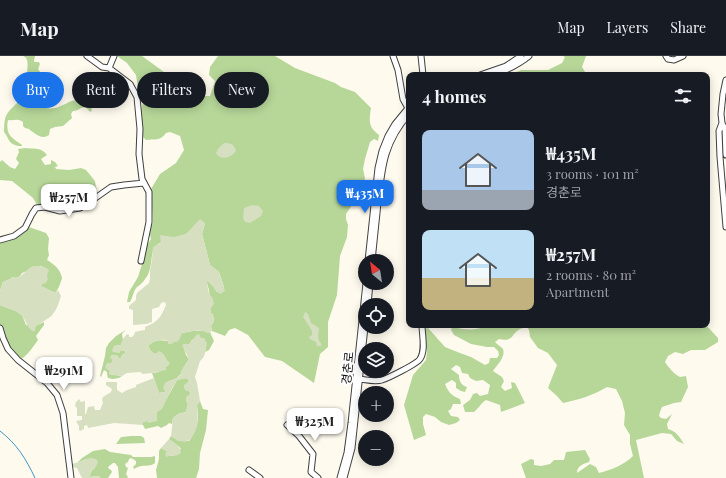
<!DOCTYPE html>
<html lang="en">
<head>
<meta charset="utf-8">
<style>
	:root { --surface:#171b24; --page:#242831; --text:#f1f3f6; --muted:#9ea1a6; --line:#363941; --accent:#1a73e8 }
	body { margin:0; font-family:"Playfair Display","Noto Sans KR",serif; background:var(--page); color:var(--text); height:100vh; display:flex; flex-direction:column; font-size:15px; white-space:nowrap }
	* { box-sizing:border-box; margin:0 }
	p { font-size:13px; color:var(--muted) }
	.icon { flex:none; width:22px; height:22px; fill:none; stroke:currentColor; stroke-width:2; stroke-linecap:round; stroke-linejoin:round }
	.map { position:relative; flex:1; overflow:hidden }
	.sheet { position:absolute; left:406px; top:16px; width:304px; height:256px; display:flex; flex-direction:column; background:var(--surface); border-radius:8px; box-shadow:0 2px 10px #0003 }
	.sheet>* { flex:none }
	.guide { position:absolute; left:12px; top:16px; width:334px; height:36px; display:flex; gap:8px }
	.needle { width:26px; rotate:330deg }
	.buttons { position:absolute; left:358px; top:198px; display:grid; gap:8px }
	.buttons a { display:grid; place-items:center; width:36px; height:36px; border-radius:50%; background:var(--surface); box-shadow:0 2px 10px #0003; font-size:20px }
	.price { position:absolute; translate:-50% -34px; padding:0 9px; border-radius:8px; background:#fff; color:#222; font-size:13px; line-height:26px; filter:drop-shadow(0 1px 2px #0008) }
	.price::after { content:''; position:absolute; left:50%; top:24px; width:12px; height:9px; margin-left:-6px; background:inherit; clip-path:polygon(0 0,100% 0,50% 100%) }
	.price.on { background:var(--accent); color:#fff }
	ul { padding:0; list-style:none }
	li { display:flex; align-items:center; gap:12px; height:100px; padding:0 16px }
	li span { display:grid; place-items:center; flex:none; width:112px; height:80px; border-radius:8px; color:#555 }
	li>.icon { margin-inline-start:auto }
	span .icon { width:48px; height:48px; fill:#fffc; stroke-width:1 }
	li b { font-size:17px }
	h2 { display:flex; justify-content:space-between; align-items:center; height:48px; padding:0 16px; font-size:17px }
	.tag { padding:0 14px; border-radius:18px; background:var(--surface); box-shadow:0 2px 10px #0003; font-size:14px; line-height:36px }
	.tag.on { background:var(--accent); color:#fff }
	header { display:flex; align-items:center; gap:24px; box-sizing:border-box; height:56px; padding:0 20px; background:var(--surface); border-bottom:1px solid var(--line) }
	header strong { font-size:19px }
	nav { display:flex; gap:22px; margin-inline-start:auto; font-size:14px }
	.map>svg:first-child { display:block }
	.forest { fill:#b7d799 }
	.cemetery { fill:#d6dfc0 }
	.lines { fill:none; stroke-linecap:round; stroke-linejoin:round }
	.stream { stroke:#3f95c7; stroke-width:1 }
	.minor-casing { stroke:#404040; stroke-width:7 }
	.minor { stroke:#fff; stroke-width:5 }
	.labels { text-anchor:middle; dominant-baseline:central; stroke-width:4; stroke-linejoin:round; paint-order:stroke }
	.street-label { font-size:12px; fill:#0d0d0d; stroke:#fff }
</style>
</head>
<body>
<header>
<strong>Map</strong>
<nav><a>Map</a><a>Layers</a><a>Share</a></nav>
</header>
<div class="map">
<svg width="726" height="422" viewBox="0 0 726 422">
	<rect width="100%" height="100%" fill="#fefaee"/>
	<path class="forest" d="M23 0H35L34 5 35 6H39L40 8 38 13 43 20 38 44 39 49C44 52 49 53 55 52 65 50 72 41 83 45 87 47 89 49 92 53L91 56 89 55 86 51C81 51 78 55 73 55L71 58 72 62 63 70 55 71 50 73 49 79C42 84 35 78 29 73L25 72 23 70V66C17 62 14 65 8 64 5 79 12 82 22 89V90C19 90 17 90 15 89 8 87 8 80 4 76 4 70 4 65 6 60 9 52 20 47 23 38 25 33 29 9 27 4 26 1 25 1 23 0Z
		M117 0H142L175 24 205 40H210L215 25 209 19 210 11 218 0H275L295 12 335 27 341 31 355 36 371 52C369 65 368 71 379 79L378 85 374 83 370 86 365 103 363 113 365 122 362 134 346 158V163L348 169 347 181 340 200 337 239 328 266V291L320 298 314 327 282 305 265 301 248 279 235 272 229 274 225 280 212 275 211 270 214 265 213 259 211 257 209 234 207 227V224L213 230 217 236 224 231 219 216 210 209 202 178 205 167C198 171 192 175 186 178 176 182 162 183 155 191 151 196 152 206 150 212 149 216 148 220 145 223 143 227 139 229 136 232 133 236 133 241 130 246H127L129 236 138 221 142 208 144 194 151 183 149 175 153 166 151 133 160 118 176 107 184 94 180 80 170 76 166 77C161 85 154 83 146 84L143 81 141 55 143 47 139 37 136 19 127 7Z
		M563 0H586L582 11 587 19H509L521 14H548L562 7 565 1Z
		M25 92C33 93 42 91 47 99L41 103 45 109 51 108V104L55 106 58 110 55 111 56 113 69 114 81 112 86 114 95 125 97 137 94 141 86 147 77 151 62 154 40 150 37 149 33 142 27 137 12 125 0 124V106L2 104 10 111 15 113 19 107 16 103 19 96 18 93Z
		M29 171 46 177 49 182 48 193 49 199 47 204C55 209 60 213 62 222 61 226 58 234 55 237 50 235 47 232 42 231V210H34L29 213 27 215 22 217 20 220 16 222 13 221 10 223 3 226 0 235V186C12 183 22 181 29 171Z
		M0 249 16 255 22 259 26 269 35 271 37 269 44 266V269L36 280 38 284C33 291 29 297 23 302L17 301 7 288 0 269Z
		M489 269H706L718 282V286L705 294H691L683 298 675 296 668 300 665 306C669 312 674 318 680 321L686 320 688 331 681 346 674 347 662 351 660 356 659 360 661 362 666 363 672 358 667 368 668 373C676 375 680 381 684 388L677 385 671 378 662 377 636 384 644 422H526L521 408 531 403 534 404V409L541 410 550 408 554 404H564L566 396 585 394 590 403 589 406C583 408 577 410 577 417L590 408 596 411 599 417C611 414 624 409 633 400L630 388V379L624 369 625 357 622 345 616 333 607 331C594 339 578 344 563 347L557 340 548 332 557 309 548 297 538 292 530 281 529 274 527 271C524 272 522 272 520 273 510 279 514 286 499 283L495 286C497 288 501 291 503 293 506 301 497 309 493 315L502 321 504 325 501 331 505 335 512 332 511 326 515 327 525 347 501 356 500 349 486 344C481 347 479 352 474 356H465L463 349 470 344 473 338 477 337 480 340 488 338 490 329 483 324 476 325 470 322 468 318 462 317 460 311 456 309 451 313 459 319C459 325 461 329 467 331L465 336 461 335 456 332V327L452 324 445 328C448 336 452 340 460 343L461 348H453L451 353 448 355 451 360 458 361 460 364 456 367 449 369 441 366 435 361 426 358 423 361V368L426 379 414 384 404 349 413 319 426 304 427 296 423 273 428 272 445 291 460 297 471 301 485 309 489 307 490 302H497L499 299 498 295 494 291H487L471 288 454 279 451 274 452 271C467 274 475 275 489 269Z
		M126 274 122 278 123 284 121 289 114 290 119 297 121 294 125 295 126 297 122 299 121 302 119 303 117 299H113L111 300 113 304 112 307H107L110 315 109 318 115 319 122 320 119 322 113 323 108 322 107 318V316L104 314 101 321 100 320 105 300 106 292 109 287 116 280Z
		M193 275H205L208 277 210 276 214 285 209 294 205 296 206 292 195 282 192 284 189 289H183L186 299 189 303 182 314 181 318 177 322 165 327V336L159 337 152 317 159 316 157 297H153L150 294 148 290C157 281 164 285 174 286L182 277Z
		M186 322 189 324 188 326 190 338 186 344 188 348 186 356 178 358 173 362 172 368 169 367 167 369 161 372 158 370 145 373 143 369V366C158 363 170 336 177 324Z
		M200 345 203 353 208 354 206 374 200 397 199 413 196 422H157L156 414 159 403V395L161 392 167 395 170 400H172L181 393C177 388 173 387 169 383L171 380 179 385H189C198 371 199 365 197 349Z
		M131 380H141L144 382 145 387 116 388 121 381Z
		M105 393 110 396 131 399 133 401H151L155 400V407C149 412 143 407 134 413L133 411 136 408V405L131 402 129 403 128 406 125 408 126 411 128 412 126 418 128 421 127 422H119L118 411 115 407H113L108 411 109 413 111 414 112 416 108 422H100V420L89 421 92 414 95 412 86 403 82 405 77 407 82 402 93 395Z"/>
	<path class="cemetery" d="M224 87C231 87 234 88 236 95 232 101 221 106 216 97L218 93Z
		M252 149 259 150 263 155 261 160 250 167 245 166 243 162 244 152Z
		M200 163 205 167 202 178 210 209 219 216 225 235 220 238C215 234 212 228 207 225V227L209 238 212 241 214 248 211 252V257L213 259 214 265 211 270 212 275 208 277C201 273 190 275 182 277L179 284 177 286H174L172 288H168V285C161 282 153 285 148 290L150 294 153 297H157L159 295C165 297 165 303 170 307L168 310 166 311V314L152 317 143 318 140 316 127 317 122 320 109 318 110 315 105 312 107 307H111L113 304 110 302 111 300 113 299H117L119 303 121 302 122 299 126 296 125 295 121 294 119 297 113 296 112 294 114 290 121 289 123 284V283L127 278 129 279V281H132L134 279 135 276 139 275 145 274V271C158 266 161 261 166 249L165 246 161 247 159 251 152 253V266L146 268 133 269V254L129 253V250L136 244V240L137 237 149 227 150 223V214L152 204 153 191 161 187 160 179 174 181 186 178Z
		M34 210C40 210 45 210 49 214L47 220 48 223 46 227 42 228V231C47 232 50 235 55 237L58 234 61 240C59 246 57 253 53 258 51 262 36 269 35 271 35 272 35 273 35 275H32C26 270 26 263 21 259 15 253 7 253 0 249V235L3 226 10 223 13 221 16 222C23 220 27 213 34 210Z
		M305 256 308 258 311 267 319 272C319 279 316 281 321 287V290H317L316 286 310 283 309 281 312 279V275L309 270 303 261Z
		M199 278 201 282H204L207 288C205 294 206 301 200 305L195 321 197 327 200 345 197 349C198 362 199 379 186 386L179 385 171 380 173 362 178 358 186 356 188 348 186 344V341L190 338V335H186L184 332V329L188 326 189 324 186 322 177 324 172 332 162 353 157 356V365L148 367 147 365 143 366V369L114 367 88 372 87 369 84 370V373L80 375 79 374V370L76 365 82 364V360H77V352L75 350 76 346 79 343 81 346 85 345V358H86L88 351 94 350 95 354H100L103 347 102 344 103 341 111 336 112 333 106 329V326H117V334L122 337 127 334 136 331V329L154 322 159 337 165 336 163 331 165 327 177 322 181 319 182 314 189 303 182 289 184 288H189C191 285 194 283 196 279Z
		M169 383C174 388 180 389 181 397 175 402 173 398 167 401L165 398 167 395 161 392Z
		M91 402 96 403 98 406 95 412 92 414 89 421 100 420V422H82L77 412 72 411V408L82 405 86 403Z"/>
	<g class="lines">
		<path class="stream" d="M0 375C17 388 26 403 35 422"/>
		<g class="minor-casing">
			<path id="minor" d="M87 0 102 11 109 12 130 28 137 41 140 73 139 98 142 123 149 136V166L141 205
				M393 0 398 14 403 43 408 52
				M421 0 423 19
				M666 0 668 3 674 4 683 0
				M109 12 114 0
				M480 19 506 10 521 0
				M494 19C507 14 518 9 529 0
				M726 24 723 38 721 58 722 67 719 75 720 101 726 171
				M722 67 725 73 726 99
				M0 184 14 180 25 172 32 158 36 152 45 151 60 155 80 152 94 143 111 131 124 129 144 127
				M368 205 378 112 382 95 388 80 395 68 409 51
				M372 205C374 186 376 166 378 147 382 111 384 86 409 58
				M368 249 370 227
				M0 272 3 282 8 293 18 304 47 327 57 339 63 357 71 422
				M360 323C367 324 375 326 382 324 388 322 417 308 420 303 426 294 422 279 422 269
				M287 369 299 380 313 398 311 416 318 422
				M249 414 260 422
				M340 422 347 397 351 367 366 227
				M344 422 352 392 365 271"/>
		</g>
		<use href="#minor" class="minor"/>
	</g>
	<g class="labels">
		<g class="street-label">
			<text transform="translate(347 312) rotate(-84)">경춘로</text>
		</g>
	</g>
</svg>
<div class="buttons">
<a><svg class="needle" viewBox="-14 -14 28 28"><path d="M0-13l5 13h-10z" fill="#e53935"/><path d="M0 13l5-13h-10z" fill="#9ea1a6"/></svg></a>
<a><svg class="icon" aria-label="locate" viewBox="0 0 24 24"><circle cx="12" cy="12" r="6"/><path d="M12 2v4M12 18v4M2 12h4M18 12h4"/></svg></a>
<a><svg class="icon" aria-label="layers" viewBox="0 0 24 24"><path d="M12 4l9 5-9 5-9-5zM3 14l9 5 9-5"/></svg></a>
<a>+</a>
<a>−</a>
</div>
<b class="price on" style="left:365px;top:158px">₩435M</b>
<b class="price" style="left:69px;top:162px">₩257M</b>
<b class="price" style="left:64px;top:335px">₩291M</b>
<b class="price" style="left:315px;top:386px">₩325M</b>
<div class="guide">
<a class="tag on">Buy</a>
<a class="tag">Rent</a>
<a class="tag">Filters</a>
<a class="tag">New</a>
</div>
<section class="sheet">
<h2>4 homes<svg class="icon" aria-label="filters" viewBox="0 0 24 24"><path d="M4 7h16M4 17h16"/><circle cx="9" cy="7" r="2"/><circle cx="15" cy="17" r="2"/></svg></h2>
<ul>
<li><span style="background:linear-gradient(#a9c7e8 75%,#9aa5b1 0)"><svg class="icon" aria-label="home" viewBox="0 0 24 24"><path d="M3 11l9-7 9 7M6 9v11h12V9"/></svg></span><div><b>₩435M</b><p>3 rooms · 101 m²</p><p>경춘로</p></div></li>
<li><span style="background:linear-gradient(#bfe0f5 60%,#c2b280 0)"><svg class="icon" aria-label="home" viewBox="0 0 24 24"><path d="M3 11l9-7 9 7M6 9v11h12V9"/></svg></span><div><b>₩257M</b><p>2 rooms · 80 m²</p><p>Apartment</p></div></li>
</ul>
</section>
</div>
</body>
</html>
